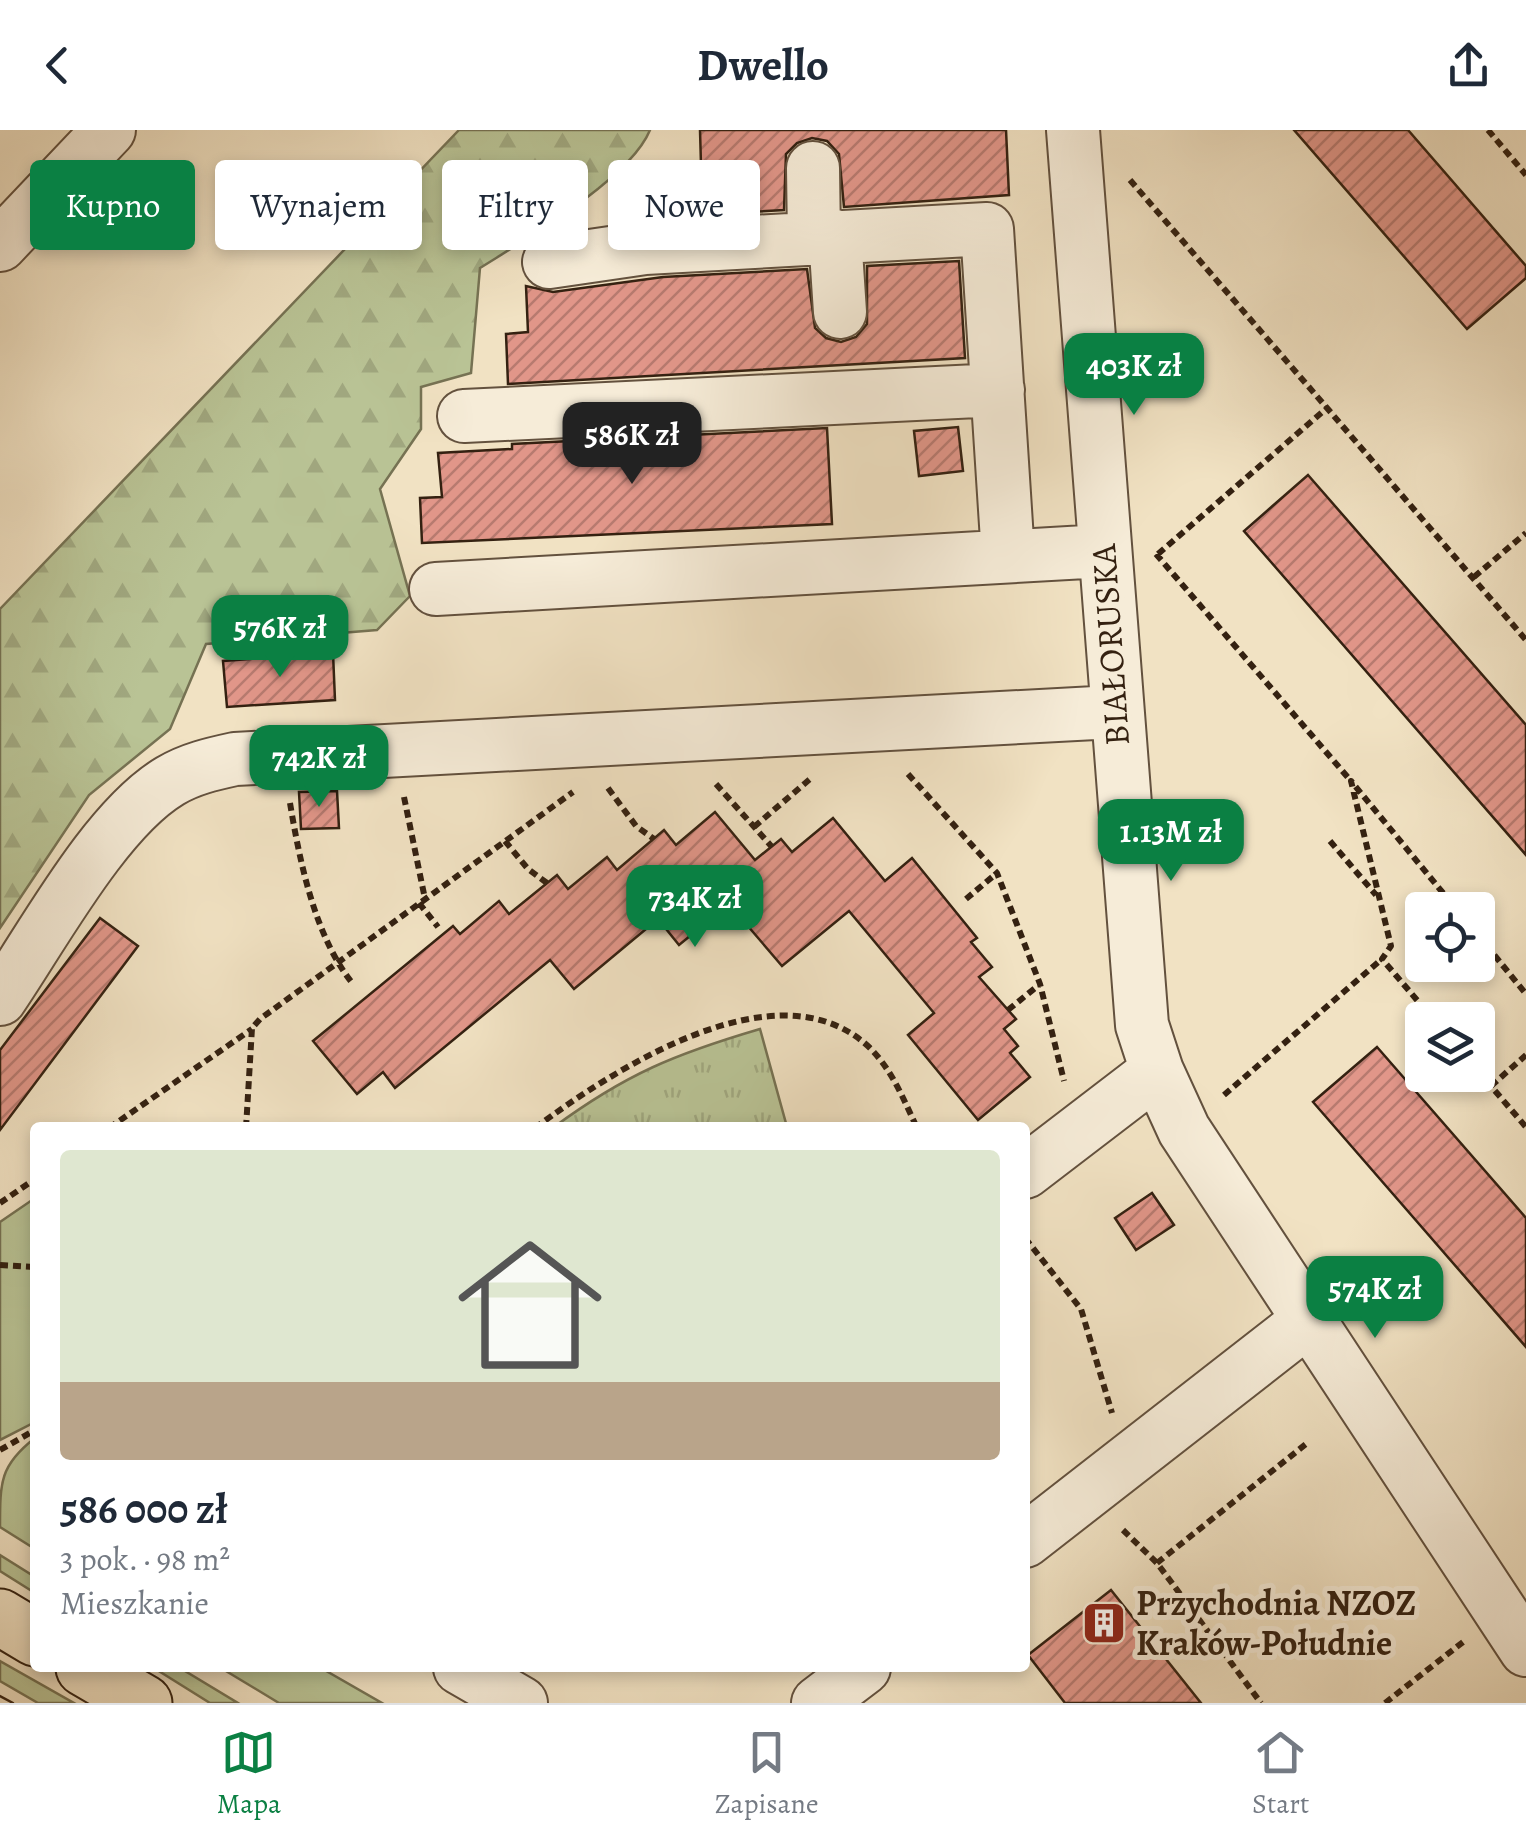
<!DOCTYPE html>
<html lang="pl">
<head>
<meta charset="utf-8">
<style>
	:root { --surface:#fff; --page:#f2f2f3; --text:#1f2937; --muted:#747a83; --line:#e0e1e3; --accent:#0b8043 }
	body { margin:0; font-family:Alegreya,serif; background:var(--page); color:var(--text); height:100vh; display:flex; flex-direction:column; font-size:38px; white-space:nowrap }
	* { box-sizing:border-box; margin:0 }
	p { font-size:32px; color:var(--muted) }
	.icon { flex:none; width:55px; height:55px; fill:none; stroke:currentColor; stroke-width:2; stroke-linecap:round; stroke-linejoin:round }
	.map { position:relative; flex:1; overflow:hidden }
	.drawer { position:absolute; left:30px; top:992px; width:1000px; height:550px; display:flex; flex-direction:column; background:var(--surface); border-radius:10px; box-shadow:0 5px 15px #0003 }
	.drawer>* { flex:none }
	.top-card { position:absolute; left:30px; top:30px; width:1000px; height:90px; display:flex; gap:20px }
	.tools { position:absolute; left:1405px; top:762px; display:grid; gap:20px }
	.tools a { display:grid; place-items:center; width:90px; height:90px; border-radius:10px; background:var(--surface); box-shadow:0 5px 15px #0003; font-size:50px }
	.price { position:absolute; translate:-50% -85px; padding:0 22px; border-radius:20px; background:var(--accent); color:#fff; font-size:32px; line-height:65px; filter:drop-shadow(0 2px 5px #0008) }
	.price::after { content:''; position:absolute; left:50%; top:60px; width:30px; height:22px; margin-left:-15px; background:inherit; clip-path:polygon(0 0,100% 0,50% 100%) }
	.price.active { background:#222; color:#fff }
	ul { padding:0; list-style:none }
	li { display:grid; align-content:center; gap:20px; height:530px; padding:0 30px }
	li span { display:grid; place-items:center; height:310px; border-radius:10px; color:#555 }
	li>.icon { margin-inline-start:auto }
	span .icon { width:180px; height:180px; fill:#fffc; stroke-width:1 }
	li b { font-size:42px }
	.chip { padding:0 35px; border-radius:10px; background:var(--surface); box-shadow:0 5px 15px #0003; font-size:35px; line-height:90px }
	.chip.active { background:var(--accent); color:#fff }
	header { display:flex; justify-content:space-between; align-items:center; height:130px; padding:0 30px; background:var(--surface); font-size:45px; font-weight:600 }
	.tabs { display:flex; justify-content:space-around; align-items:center; height:140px; border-top:2px solid var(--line); background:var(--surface); font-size:28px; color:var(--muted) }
	.tabs a { display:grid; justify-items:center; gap:5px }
	.tabs .active { color:var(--accent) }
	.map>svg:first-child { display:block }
	.grass { fill:#b9c395; stroke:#767253; stroke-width:2.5 }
	.forest { fill:url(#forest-firs); stroke:#767253; stroke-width:2.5 }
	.park { fill:url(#park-tufts); stroke:#767253; stroke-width:2.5 }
	.building { fill:url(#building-hatch); stroke:#342111; stroke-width:2.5 }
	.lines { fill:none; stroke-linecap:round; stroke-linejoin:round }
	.minor-casing { stroke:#63513e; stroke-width:56 }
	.major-casing { stroke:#342111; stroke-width:59 }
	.path { stroke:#342111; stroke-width:6; stroke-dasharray:8 5; stroke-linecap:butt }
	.minor { stroke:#f6ecd8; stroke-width:52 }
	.major { stroke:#f1e2c3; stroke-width:55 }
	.tram { stroke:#342111; stroke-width:2.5 }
	.labels { text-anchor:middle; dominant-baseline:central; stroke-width:10; stroke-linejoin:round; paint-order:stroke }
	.street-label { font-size:35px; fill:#342111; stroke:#f6ecd8 }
	.poi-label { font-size:35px; font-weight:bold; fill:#342111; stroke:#f6ecd8; text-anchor:start }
</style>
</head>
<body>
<header><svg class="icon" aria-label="back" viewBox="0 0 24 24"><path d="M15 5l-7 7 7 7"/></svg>Dwello<svg class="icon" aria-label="share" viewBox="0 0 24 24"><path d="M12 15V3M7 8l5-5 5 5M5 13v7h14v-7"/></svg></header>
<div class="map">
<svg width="1526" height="1573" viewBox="0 0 1526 1573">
	<defs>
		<pattern id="forest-firs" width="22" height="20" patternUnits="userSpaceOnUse" patternTransform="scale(2.5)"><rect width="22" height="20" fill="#b9c395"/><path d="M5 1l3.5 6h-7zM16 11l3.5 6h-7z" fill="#a0a77f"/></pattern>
		<pattern id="park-tufts" width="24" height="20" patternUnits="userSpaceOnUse" patternTransform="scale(2.5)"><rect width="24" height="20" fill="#b9c395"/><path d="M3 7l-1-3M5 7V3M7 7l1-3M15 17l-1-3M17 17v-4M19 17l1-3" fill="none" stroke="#a0a77f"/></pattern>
		<pattern id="building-hatch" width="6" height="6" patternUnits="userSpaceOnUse" patternTransform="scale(2.5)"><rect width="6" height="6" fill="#e19689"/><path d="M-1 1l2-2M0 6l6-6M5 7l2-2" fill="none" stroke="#b77a6f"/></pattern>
	</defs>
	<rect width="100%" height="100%" fill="#f1e2c3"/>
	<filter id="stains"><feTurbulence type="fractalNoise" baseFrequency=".002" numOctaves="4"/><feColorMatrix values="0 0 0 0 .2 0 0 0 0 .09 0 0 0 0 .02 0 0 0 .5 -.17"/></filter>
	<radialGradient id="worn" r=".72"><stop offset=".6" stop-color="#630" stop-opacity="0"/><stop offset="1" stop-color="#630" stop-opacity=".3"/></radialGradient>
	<path class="grass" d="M35 1068V1292L0 1310V1092Z
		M35 1308V1419L0 1397C0 1352 0 1335 35 1308Z
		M0 1425 35 1447V1463L0 1441Z
		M0 1531 74 1573H38L0 1551Z
		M154 1538H180L238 1573H210Z
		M221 1538H321L382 1573H279Z"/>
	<path class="forest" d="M459 0H650C630 49 526 109 480 138L471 243 421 257V299L380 359 410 466 377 500 206 514 170 599 89 665 0 798V479Z"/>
	<path class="park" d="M760 899 787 997H554C626 944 675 924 760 899Z"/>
	<path class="building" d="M700 0H1006L1009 65 844 77 839 24 827 11 812 8 797 13 786 24 784 80 660 87 658 36 701 35Z
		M1294 0H1408L1526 136V148L1467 199Z
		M959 131 965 228 508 254 506 204 528 202 526 156 553 162 663 147 807 139 815 198 826 208 841 212 856 207 867 194V136Z
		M958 297 963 341 919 346 914 301Z
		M827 298 832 394 422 413 420 368 442 367 438 323 512 319V314Z
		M1308 345 1526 595V725L1244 401Z
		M333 523 335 570 227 577 223 531Z
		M337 661 339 698 301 699 299 662Z
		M715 682 755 730 781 709 792 722 833 688 885 751 912 728 977 808 971 812 992 837 979 847 1016 889 1004 899 1018 916 1010 923 1030 947 978 990 908 905 934 883 849 781 782 836 729 774 679 815 658 789 574 859 550 830 395 958 383 942 357 964 313 911 453 796 460 804 499 771 509 784 557 745 568 759 607 727 617 740 664 700 676 715Z
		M100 788 138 816 0 1000V920Z
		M1377 917 1526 1088V1217L1313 972Z
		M1152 1063 1174 1095 1136 1120 1115 1088Z
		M1111 1460 1201 1573H1065L1028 1525Z"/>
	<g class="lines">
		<g class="minor-casing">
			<path id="minor" d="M1073 0 1142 895 1157 941 1184 1000 1526 1520
				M813 38 814 108
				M835 106 840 182
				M0 115 109 0
				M549 132 645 118 987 99 1008 426
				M464 286 998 260
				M436 459 1103 421
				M0 869C43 806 105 690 170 651 190 639 212 634 235 629L1114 582
				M1025 1042 1157 941
				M1025 1411 1311 1188
				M460 1538 521 1573
				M818 1573 864 1538"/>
		</g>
		<g class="major-casing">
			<path id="major" d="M0 1487 35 1508
				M84 1538 144 1573"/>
		</g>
		<path class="path" d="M1488 0 1526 45
			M1130 50 1327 278
			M1156 424 1351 651
			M1158 424 1327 278 1526 510
			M1474 447 1526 403
			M908 644 997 743 1040 854 1064 951
			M716 654 772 717
			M608 658 636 696 654 709
			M404 667 425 769
			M290 673C300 733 315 807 353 854
			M754 697 810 649
			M505 711 528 739 547 753
			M1330 711 1376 765
			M966 769 997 743
			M419 773 438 797
			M1478 805 1526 864
			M1008 880 1040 854
			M1434 890 1382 829 1391 816 1351 651 1457 780
			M1478 941 1526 997
			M1491 956 1526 925
			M1224 965 1382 829
			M109 998 252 899
			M246 998 252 898 260 889 573 662
			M535 998C613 940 779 831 870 918 892 940 904 970 917 998
			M0 1073 35 1049
			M1025 1108 1081 1179 1112 1283
			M0 1135 35 1137
			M0 1320 35 1300
			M1123 1400 1157 1433 1261 1573
			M1157 1433 1306 1314
			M1385 1573 1463 1512"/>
		<use href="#minor" class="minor"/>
		<use href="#major" class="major"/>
		<path class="tram" d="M0 1566 13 1573"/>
	</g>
	<defs>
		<g id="building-square" transform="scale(2.25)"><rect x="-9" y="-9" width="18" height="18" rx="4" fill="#8f2418" stroke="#f6ecd8"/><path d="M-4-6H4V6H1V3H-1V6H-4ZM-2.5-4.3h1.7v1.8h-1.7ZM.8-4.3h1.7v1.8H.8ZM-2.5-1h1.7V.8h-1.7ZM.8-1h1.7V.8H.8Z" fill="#fff"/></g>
	</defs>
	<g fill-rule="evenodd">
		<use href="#building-square" x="1104" y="1493"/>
	</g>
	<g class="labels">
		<g class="street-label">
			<text transform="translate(1110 515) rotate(-94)">BIAŁORUSKA</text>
		</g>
		<g class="poi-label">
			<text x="1136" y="1473">Przychodnia NZOZ<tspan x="1136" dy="40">Kraków-Południe</tspan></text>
		</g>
	</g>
	<rect width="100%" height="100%" filter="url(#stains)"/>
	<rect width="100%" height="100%" fill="url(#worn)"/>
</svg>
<div class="tools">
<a><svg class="icon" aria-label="locate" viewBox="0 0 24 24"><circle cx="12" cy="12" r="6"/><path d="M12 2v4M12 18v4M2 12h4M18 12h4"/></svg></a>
<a><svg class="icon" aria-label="layers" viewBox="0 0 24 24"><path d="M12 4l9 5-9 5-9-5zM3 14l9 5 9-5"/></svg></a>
</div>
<b class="price" style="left:1134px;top:288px">403K zł</b>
<b class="price active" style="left:632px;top:357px">586K zł</b>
<b class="price" style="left:280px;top:550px">576K zł</b>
<b class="price" style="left:319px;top:680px">742K zł</b>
<b class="price" style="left:1171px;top:754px">1.13M zł</b>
<b class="price" style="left:695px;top:820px">734K zł</b>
<b class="price" style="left:1375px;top:1211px">574K zł</b>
<div class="top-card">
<a class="chip active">Kupno</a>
<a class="chip">Wynajem</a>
<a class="chip">Filtry</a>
<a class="chip">Nowe</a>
</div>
<section class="drawer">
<ul>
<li><span style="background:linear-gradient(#dfe7d0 75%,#b9a48a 0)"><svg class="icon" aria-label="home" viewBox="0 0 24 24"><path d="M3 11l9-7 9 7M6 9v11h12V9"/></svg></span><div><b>586 000 zł</b><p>3 pok. · 98 m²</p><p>Mieszkanie</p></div></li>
</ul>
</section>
</div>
<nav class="tabs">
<a class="active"><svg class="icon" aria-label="map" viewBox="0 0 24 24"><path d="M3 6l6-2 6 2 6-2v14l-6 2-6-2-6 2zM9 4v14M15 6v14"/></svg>Mapa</a>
<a><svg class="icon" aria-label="saved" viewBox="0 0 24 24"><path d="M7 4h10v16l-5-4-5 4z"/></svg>Zapisane</a>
<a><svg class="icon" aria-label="home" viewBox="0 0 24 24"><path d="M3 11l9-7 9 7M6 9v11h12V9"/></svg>Start</a>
</nav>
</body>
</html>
